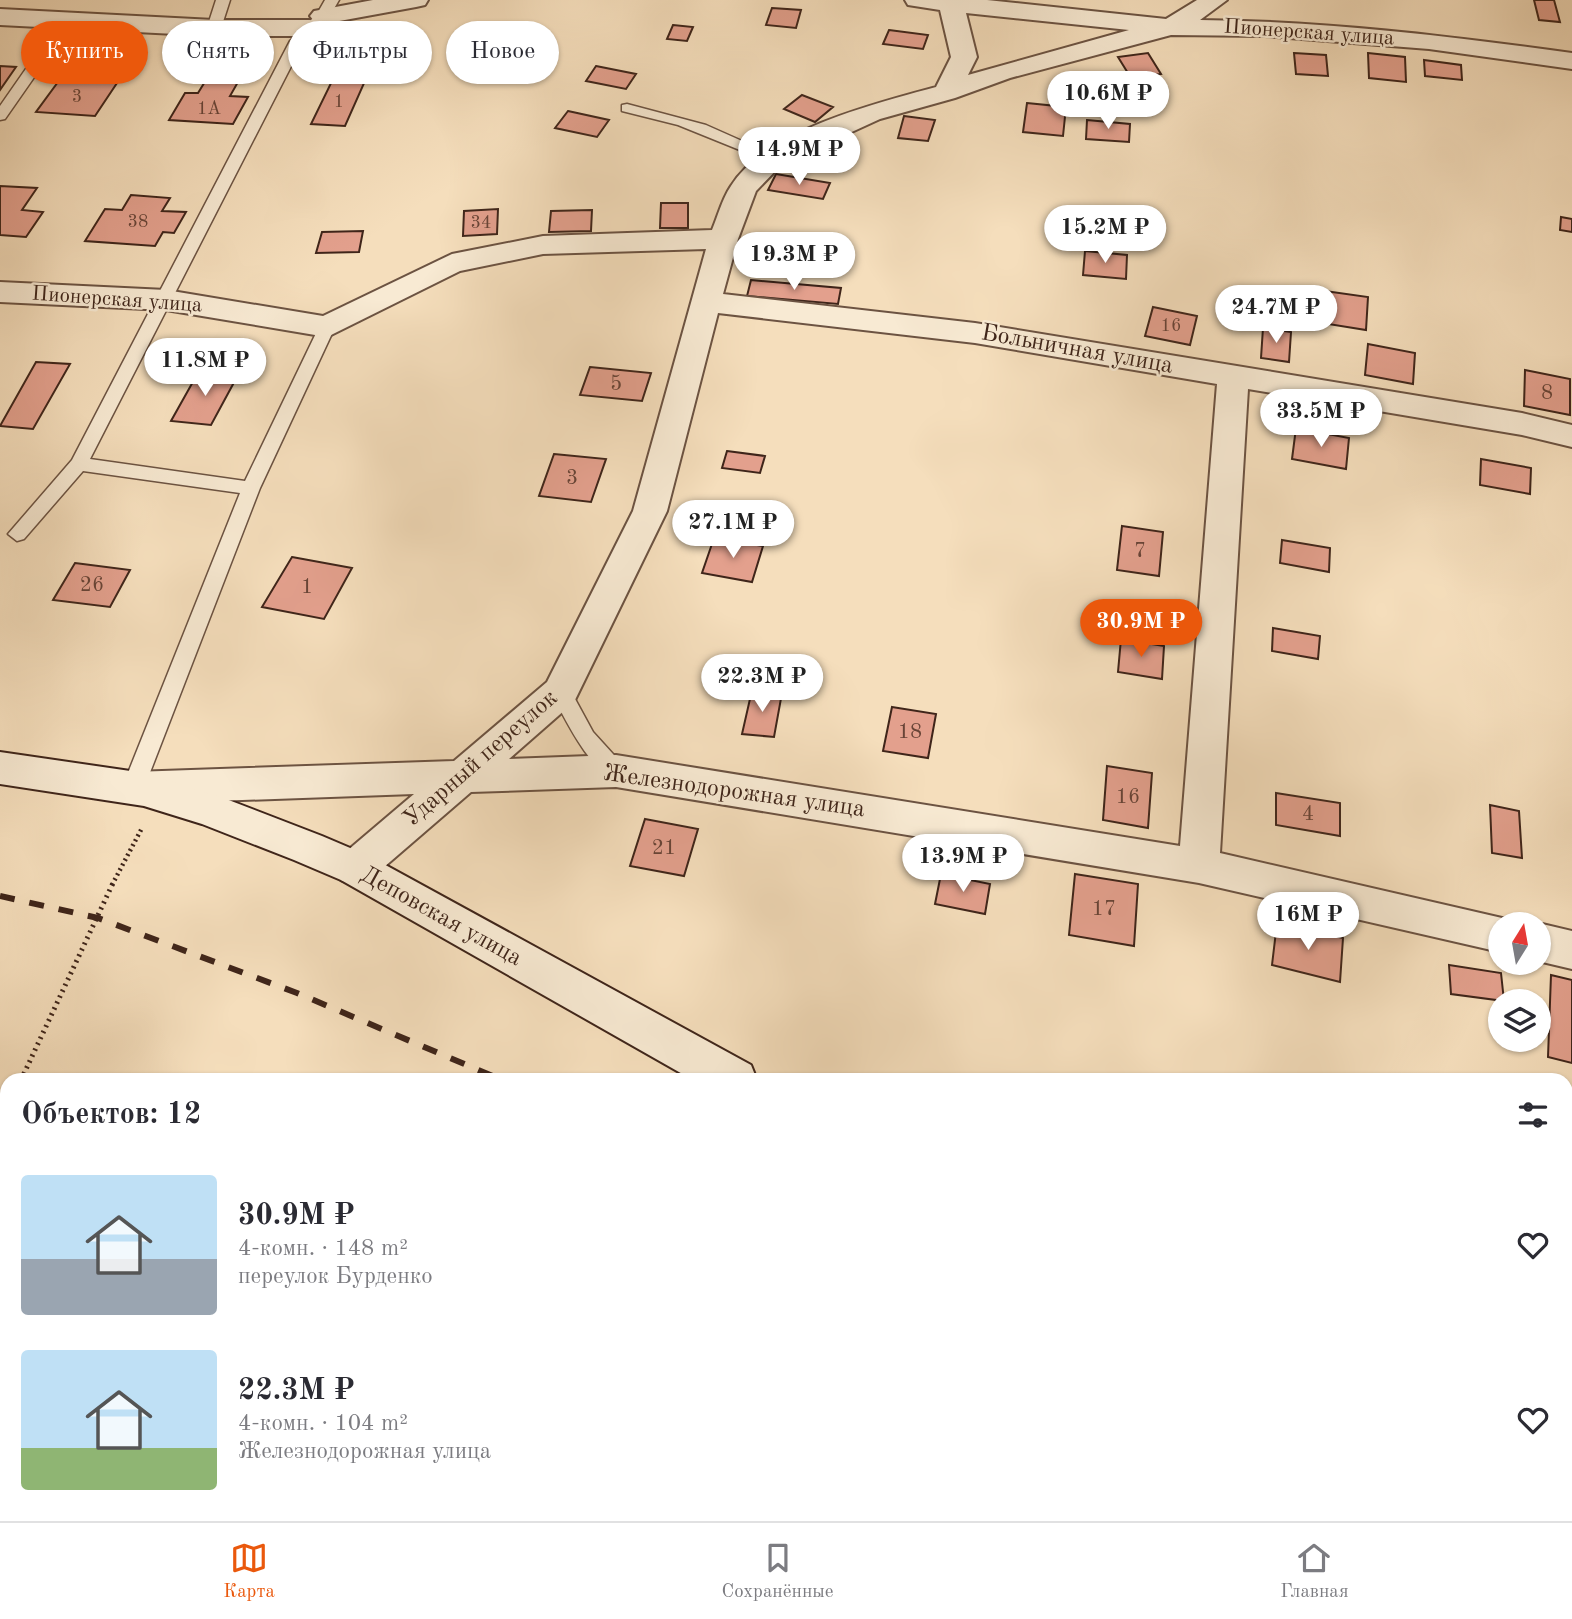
<!DOCTYPE html>
<html lang="ru">
<head>
<meta charset="utf-8">
<style>
	:root { --surface:#fff; --page:#f7f7f7; --text:#2b2b33; --muted:#7c7c81; --line:#e1e1e2; --accent:#ea580c }
	body { margin:0; font-family:"Old Standard TT",serif; background:var(--page); color:var(--text); height:100vh; display:flex; flex-direction:column; font-size:26px; white-space:nowrap }
	* { box-sizing:border-box; margin:0 }
	p { font-size:23px; color:var(--muted) }
	.icon { flex:none; width:38px; height:38px; fill:none; stroke:currentColor; stroke-width:2; stroke-linecap:round; stroke-linejoin:round }
	.map { position:relative; flex:1; overflow:hidden }
	.side { position:absolute; left:0px; top:1073px; width:1573px; height:450px; display:flex; flex-direction:column; background:var(--surface); border-radius:21px 21px 0 0; box-shadow:0 2px 5px #0004 }
	.side>* { flex:none }
	.hud { position:absolute; left:21px; top:21px; width:700px; height:63px; display:flex; gap:14px }
	.needle { width:46px; rotate:11deg }
	.fabs { position:absolute; left:1488px; top:912px; display:grid; gap:14px }
	.fabs a { display:grid; place-items:center; width:63px; height:63px; border-radius:50%; background:var(--surface); box-shadow:0 2px 5px #0004; font-size:35px }
	.price { position:absolute; translate:-50% -60px; padding:0 16px; border-radius:24px; background:#fff; color:#222; font-size:23px; line-height:46px; filter:drop-shadow(0 2px 4px #0008) }
	.price::after { content:''; position:absolute; left:50%; top:42px; width:21px; height:16px; margin-left:-10px; background:inherit; clip-path:polygon(0 0,100% 0,50% 100%) }
	.price.on { background:var(--accent); color:#fff }
	ul { padding:0; list-style:none }
	li { display:flex; align-items:center; gap:21px; height:175px; padding:0 21px }
	li span { display:grid; place-items:center; flex:none; width:196px; height:140px; border-radius:7px; color:#555 }
	li>.icon { margin-inline-start:auto }
	span .icon { width:84px; height:84px; fill:#fffc; stroke-width:1 }
	li b { font-size:30px }
	h2 { display:flex; justify-content:space-between; align-items:center; height:84px; padding:0 21px; font-size:30px }
	.chip { padding:0 24px; border-radius:32px; background:var(--surface); box-shadow:0 2px 5px #0004; font-size:24px; line-height:63px }
	.chip.on { background:var(--accent); color:#fff }
	.menu { display:flex; justify-content:space-around; align-items:center; height:98px; border-top:2px solid var(--line); background:var(--surface); font-size:19px; color:var(--muted) }
	.menu a { display:grid; justify-items:center; gap:4px }
	.menu .on { color:var(--accent) }
	.map>svg:first-child { display:block }
	.building { fill:#e3a08d; stroke:#3f251a; stroke-width:2 }
	.lines { fill:none; stroke-linecap:round; stroke-linejoin:round }
	.lane-casing { stroke:#6c5342; stroke-width:3 }
	.street-casing { stroke:#6c5342; stroke-width:4 }
	.secondary-casing { stroke:#3f251a; stroke-width:4 }
	.path-far1 { stroke:#3f251a; stroke-width:4.5; stroke-dasharray:2 3.5; stroke-linecap:butt }
	.path { stroke:#3f251a; stroke-width:5; stroke-dasharray:2 4.5; stroke-linecap:butt }
	.lane { fill:#f8ead3; fill-rule:evenodd }
	.street { fill:#f8ead3; fill-rule:evenodd }
	.secondary { fill:#f8ead3; fill-rule:evenodd }
	.rail { stroke:#3f251a; stroke-width:6; stroke-dasharray:15 15; stroke-linecap:butt }
	.labels { text-anchor:middle; dominant-baseline:central; stroke-width:5; stroke-linejoin:round; paint-order:stroke }
	.far-number-label { font-size:18px; fill:#684437 }
	.far-street-label { font-size:21px; fill:#3f251a; stroke:#f8ead3 }
	.number-label { font-size:21px; fill:#684437 }
	.street-label { font-size:24px; fill:#3f251a; stroke:#f8ead3 }
</style>
</head>
<body>
<div class="map">
<svg width="1572" height="1521" viewBox="0 0 1572 1521">
	<rect width="100%" height="100%" fill="#f5debc"/>
	<filter id="stains"><feTurbulence type="fractalNoise" baseFrequency=".00286" numOctaves="4"/><feColorMatrix values="0 0 0 0 .2 0 0 0 0 .09 0 0 0 0 .02 0 0 0 .5 -.17"/></filter>
	<radialGradient id="worn" r=".72"><stop offset=".6" stop-color="#630" stop-opacity="0"/><stop offset="1" stop-color="#630" stop-opacity=".3"/></radialGradient>
	<path class="building" d="M1534 0H1554L1560 22 1539 20Z
		M772 8 801 10 796 28 766 25Z
		M673 25 693 27 687 41 667 39Z
		M889 30 928 35 923 49 883 44Z
		M359 31 390 34 381 49 349 46Z
		M1148 53 1161 74 1131 78 1118 57Z
		M1294 53 1326 55 1328 76 1296 74Z
		M1368 53 1405 57 1406 82 1369 78Z
		M1424 60 1461 65 1462 80 1425 76Z
		M0 66 16 67 0 90Z
		M596 66 636 74 626 89 586 81Z
		M111 68H127L95 116 36 112 58 82 72 83 79 73 107 75Z
		M333 79 365 81 345 126 311 124Z
		M206 80 238 82 230 96 248 97 233 124 169 120 185 93H198Z
		M802 95 833 107 815 122 784 109Z
		M1027 103 1066 107 1063 136 1023 132Z
		M568 111 609 120 597 137 555 128Z
		M904 116 935 120 928 141 898 138Z
		M1087 120 1130 124 1129 142 1086 139Z
		M776 174 830 183 823 199 768 190Z
		M0 186 37 188 22 210 43 212 26 237 0 235Z
		M131 195 170 198 162 211 186 212 174 233 163 232 155 246 85 241 105 209 122 210Z
		M661 203H688V228H660Z
		M498 209 497 234 463 236 464 211Z
		M592 210 591 231 549 232 551 211Z
		M1561 217 1572 219V232L1560 230Z
		M363 231 359 252 316 253 322 232Z
		M1085 251 1127 255 1126 279 1083 275Z
		M751 280 841 288 838 304 747 296Z
		M1325 291 1368 297 1366 330 1322 323Z
		M1153 307 1197 316 1190 345 1145 336Z
		M1263 328 1291 332 1289 362 1261 358Z
		M1368 344 1415 353 1413 384 1365 375Z
		M36 362 70 364 33 429 0 426Z
		M590 367 651 373 642 401 580 395Z
		M1525 370 1570 379V415L1524 406Z
		M199 371 238 375 211 425 171 421Z
		M1296 428 1349 438 1346 469 1292 459Z
		M727 451 765 456 760 473 722 468Z
		M554 454 606 459 591 502 539 496Z
		M1481 459 1531 468 1530 494 1480 485Z
		M1122 526 1163 532 1159 576 1117 570Z
		M714 538 763 546 752 582 702 573Z
		M1282 540 1330 548 1329 572 1280 563Z
		M292 557 352 568 324 619 262 607Z
		M75 563 130 570 110 607 53 600Z
		M1273 628 1320 636 1318 659 1272 651Z
		M1121 639 1164 646 1162 679 1118 672Z
		M752 690 782 693 774 737 742 734Z
		M892 707 936 714 928 758 883 751Z
		M1107 766 1152 773 1148 828 1103 820Z
		M1276 793 1340 803V836L1276 825Z
		M1490 805 1519 811 1522 858 1492 853Z
		M645 819 698 829 684 876 630 866Z
		M941 874 990 884 985 914 935 904Z
		M1075 874 1138 884 1134 946 1069 935Z
		M1277 923 1343 938 1340 982 1272 965Z
		M1449 965 1501 973 1504 1001 1451 994Z
		M1551 975 1572 980V1063L1548 1057Z
		M1566 1266 1572 1268 1571 1337 1566 1335Z"/>
	<g class="lines">
		<g class="lane-casing">
			<path id="lane" d="M216 0H230L221 28 214 32 207 28Z
				M325 0H339L328 19 303 43 90 459 245 481 319 327 327 322 335 327 260 488 144 788 141 794 133 797 125 794 122 788 240 493 83 471 24 539 17 541 8 534 72 460 290 41 317 14Z
				M62 17 74 20 5 119 0 120V106Z
				M627 104 706 125 780 158 772 163 767 161 678 125 622 111V105Z
				M561 684 568 686 593 732 623 765 627 771 623 777C596 786 562 713 551 692L554 686Z"/>
		</g>
		<g class="street-casing">
			<path id="street" d="M373 0H428L425 5 416 7 323 24 314 21 310 16 314 11Z
				M905 0H987L1166 19 1197 0H1227L1200 20C1325 21 1448 36 1572 53V69L1429 49 1265 36 1171 35 1010 78 955 98 880 119 782 164 756 191 738 239 723 294 975 323 1522 413 1572 425V447L1522 435 1248 389 1220 853 1515 921 1516 924H1500V952L1199 883 616 787 471 792 369 880 355 885 341 880 335 868 341 856 414 794 133 804 119 799 114 788 119 777 133 772 454 761 547 682 633 511 706 249 543 254 460 271 327 337 166 310 0 302V282L166 290 323 316 452 254 543 236 712 230C718 216 722 199 731 186 765 131 876 103 936 87L951 57 940 10 908 5ZM966 13 1129 30 968 75 977 57ZM718 313 975 343 1217 384 1180 846 616 755 509 759 574 702 667 511Z
				M0 9 214 20H310L319 23 323 28 319 33 310 36H214L0 25Z
				M1538 923 1572 931V969L1538 961Z"/>
		</g>
		<g class="secondary-casing">
			<path id="secondary" d="M0 752 144 773 226 799 322 836 369 856 751 1065 757 1080H693L341 880 294 860 202 824 144 806 0 784Z
				M1566 1495 1572 1497V1521H1531L1529 1516H1566Z"/>
		</g>
		<path class="path-far1" d="M112 885 142 828"/>
		<path class="path" d="M21 1080 113 883
			M0 1123 7 1109"/>
		<use href="#lane" class="lane"/>
		<use href="#street" class="street"/>
		<use href="#secondary" class="secondary"/>
		<path class="rail" d="M0 896 98 918 297 993 502 1080
			M1305 1516 1315 1521"/>
	</g>
	<g class="labels">
		<g class="far-number-label">
			<text x="77" y="97">3</text>
			<text x="339" y="102">1</text>
			<text x="209" y="109">1А</text>
			<text x="138" y="222">38</text>
			<text x="481" y="223">34</text>
			<text x="1171" y="326">16</text>
		</g>
		<g class="far-street-label">
			<text transform="translate(1309 33) rotate(4)">Пионерская улица</text>
			<text transform="translate(117 300) rotate(4)">Пионерская улица</text>
		</g>
		<g class="number-label">
			<text x="616" y="384">5</text>
			<text x="1547" y="393">8</text>
			<text x="572" y="478">3</text>
			<text x="1140" y="551">7</text>
			<text x="92" y="585">26</text>
			<text x="307" y="587">1</text>
			<text x="910" y="732">18</text>
			<text x="1128" y="797">16</text>
			<text x="1308" y="814">4</text>
			<text x="664" y="848">21</text>
			<text x="1104" y="909">17</text>
		</g>
		<g class="street-label">
			<text transform="translate(1077 350) rotate(10)">Больничная улица</text>
			<text transform="translate(481 759) rotate(-41)">Ударный переулок</text>
			<text transform="translate(734 792) rotate(8)">Железнодорожная улица</text>
			<text transform="translate(441 917) rotate(29)">Деповская улица</text>
		</g>
	</g>
	<rect width="100%" height="100%" filter="url(#stains)"/>
	<rect width="100%" height="100%" fill="url(#worn)"/>
</svg>
<div class="fabs">
<a><svg class="needle" viewBox="-14 -14 28 28"><path d="M0-13l5 13h-10z" fill="#e53935"/><path d="M0 13l5-13h-10z" fill="#7c7c81"/></svg></a>
<a><svg class="icon" aria-label="layers" viewBox="0 0 24 24"><path d="M12 4l9 5-9 5-9-5zM3 14l9 5 9-5"/></svg></a>
</div>
<b class="price" style="left:1108px;top:131px">10.6M ₽</b>
<b class="price" style="left:799px;top:187px">14.9M ₽</b>
<b class="price" style="left:1105px;top:265px">15.2M ₽</b>
<b class="price" style="left:794px;top:292px">19.3M ₽</b>
<b class="price" style="left:1276px;top:345px">24.7M ₽</b>
<b class="price" style="left:205px;top:398px">11.8M ₽</b>
<b class="price" style="left:1321px;top:449px">33.5M ₽</b>
<b class="price" style="left:733px;top:560px">27.1M ₽</b>
<b class="price on" style="left:1141px;top:659px">30.9M ₽</b>
<b class="price" style="left:762px;top:714px">22.3M ₽</b>
<b class="price" style="left:963px;top:894px">13.9M ₽</b>
<b class="price" style="left:1308px;top:952px">16M ₽</b>
<div class="hud">
<a class="chip on">Купить</a>
<a class="chip">Снять</a>
<a class="chip">Фильтры</a>
<a class="chip">Новое</a>
</div>
<section class="side">
<h2>Объектов: 12<svg class="icon" aria-label="filters" viewBox="0 0 24 24"><path d="M4 7h16M4 17h16"/><circle cx="9" cy="7" r="2"/><circle cx="15" cy="17" r="2"/></svg></h2>
<ul>
<li><span style="background:linear-gradient(#bfe0f5 60%,#9aa5b1 0)"><svg class="icon" aria-label="home" viewBox="0 0 24 24"><path d="M3 11l9-7 9 7M6 9v11h12V9"/></svg></span><div><b>30.9M ₽</b><p>4-комн. · 148 m²</p><p>переулок Бурденко</p></div><svg class="icon" aria-label="heart" viewBox="0 0 24 24"><path d="M12 20l-8-8c-3-5 5-10 8-4 3-6 11-1 8 4z"/></svg></li>
<li><span style="background:linear-gradient(#bfe0f5 70%,#8fb573 0)"><svg class="icon" aria-label="home" viewBox="0 0 24 24"><path d="M3 11l9-7 9 7M6 9v11h12V9"/></svg></span><div><b>22.3M ₽</b><p>4-комн. · 104 m²</p><p>Железнодорожная улица</p></div><svg class="icon" aria-label="heart" viewBox="0 0 24 24"><path d="M12 20l-8-8c-3-5 5-10 8-4 3-6 11-1 8 4z"/></svg></li>
</ul>
</section>
</div>
<nav class="menu">
<a class="on"><svg class="icon" aria-label="map" viewBox="0 0 24 24"><path d="M3 6l6-2 6 2 6-2v14l-6 2-6-2-6 2zM9 4v14M15 6v14"/></svg>Карта</a>
<a><svg class="icon" aria-label="saved" viewBox="0 0 24 24"><path d="M7 4h10v16l-5-4-5 4z"/></svg>Сохранённые</a>
<a><svg class="icon" aria-label="home" viewBox="0 0 24 24"><path d="M3 11l9-7 9 7M6 9v11h12V9"/></svg>Главная</a>
</nav>
</body>
</html>
